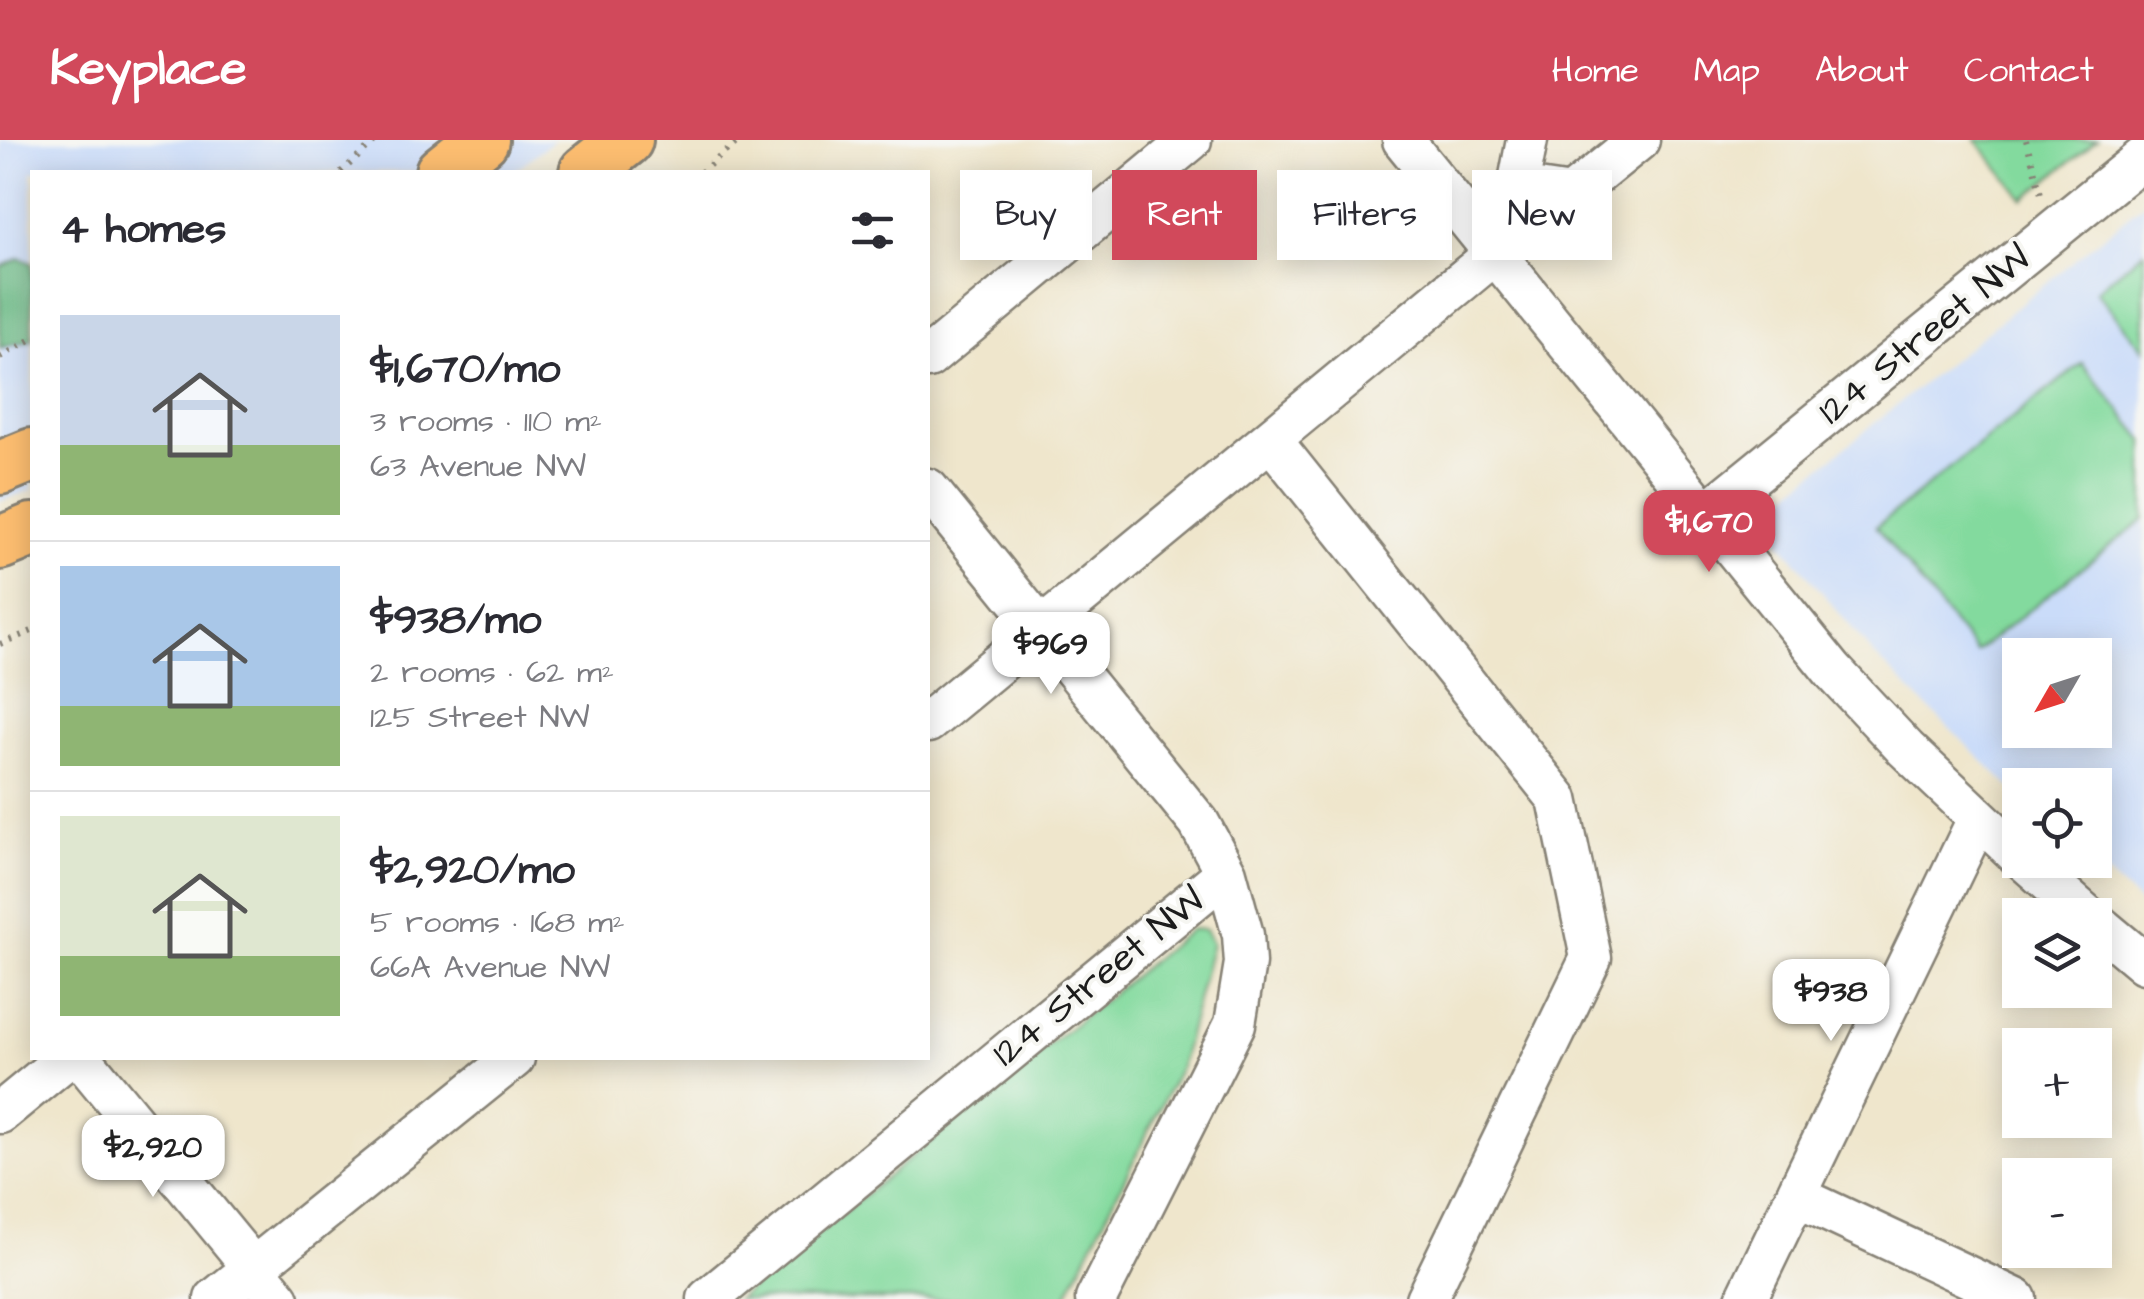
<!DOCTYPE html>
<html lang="en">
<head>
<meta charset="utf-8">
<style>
	:root { --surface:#fff; --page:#f7f7f7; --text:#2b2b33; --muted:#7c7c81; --line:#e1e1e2; --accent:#d1495b }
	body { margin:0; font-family:"Architects Daughter",sans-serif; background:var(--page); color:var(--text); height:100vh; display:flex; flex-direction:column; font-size:38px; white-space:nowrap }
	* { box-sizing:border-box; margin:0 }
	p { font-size:32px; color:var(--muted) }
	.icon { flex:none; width:55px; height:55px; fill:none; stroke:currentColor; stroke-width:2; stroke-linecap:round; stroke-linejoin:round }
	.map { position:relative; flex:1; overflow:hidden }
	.panel { position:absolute; left:30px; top:30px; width:900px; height:890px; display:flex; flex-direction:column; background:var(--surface); border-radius:0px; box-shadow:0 5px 25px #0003 }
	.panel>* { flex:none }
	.banner { position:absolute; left:960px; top:30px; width:950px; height:90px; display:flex; gap:20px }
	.needle { width:65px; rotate:231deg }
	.tools { position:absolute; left:2002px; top:498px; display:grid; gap:20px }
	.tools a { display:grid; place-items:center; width:110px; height:110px; border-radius:0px; background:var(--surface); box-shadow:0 5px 25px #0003; font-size:50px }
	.price { position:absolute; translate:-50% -85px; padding:0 22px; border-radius:20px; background:#fff; color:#222; font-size:32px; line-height:65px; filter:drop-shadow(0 2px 5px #0008) }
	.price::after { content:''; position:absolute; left:50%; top:60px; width:30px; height:22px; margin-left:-15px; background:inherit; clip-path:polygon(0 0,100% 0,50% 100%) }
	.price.selected { background:var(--accent); color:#fff }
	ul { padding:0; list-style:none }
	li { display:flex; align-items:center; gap:30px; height:250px; padding:0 30px }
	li+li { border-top:2px solid var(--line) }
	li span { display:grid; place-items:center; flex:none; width:280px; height:200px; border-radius:0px; color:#555 }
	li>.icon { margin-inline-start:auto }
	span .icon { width:120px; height:120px; fill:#fffc; stroke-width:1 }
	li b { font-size:42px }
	h2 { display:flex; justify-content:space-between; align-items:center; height:120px; padding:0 30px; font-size:42px }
	.pill { padding:0 35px; border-radius:0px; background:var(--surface); box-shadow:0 5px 25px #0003; font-size:35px; line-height:90px }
	.pill.selected { background:var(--accent); color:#fff }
	header { display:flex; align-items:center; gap:60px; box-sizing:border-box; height:140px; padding:0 50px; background:var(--accent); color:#fff }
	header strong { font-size:48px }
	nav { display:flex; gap:55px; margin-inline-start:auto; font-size:35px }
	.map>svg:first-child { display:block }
	.built { fill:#cadcf9; fill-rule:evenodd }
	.green { fill:#83da9e; stroke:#507b5d; stroke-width:2.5 }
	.forest { fill:#6aba85; stroke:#436b50; stroke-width:2.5 }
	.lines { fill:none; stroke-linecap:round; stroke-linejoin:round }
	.minor-casing { stroke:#868174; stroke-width:45 }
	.major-casing { stroke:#868174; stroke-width:58 }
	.path { stroke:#868174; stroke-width:6; stroke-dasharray:2.5 8; stroke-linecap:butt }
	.minor { stroke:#fff; stroke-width:40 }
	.major { stroke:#fcbd6f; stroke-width:52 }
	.labels { text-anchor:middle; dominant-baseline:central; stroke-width:8; stroke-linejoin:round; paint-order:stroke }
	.street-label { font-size:38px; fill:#1c1c1c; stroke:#f6f6f2 }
</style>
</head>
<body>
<header>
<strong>Keyplace</strong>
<nav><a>Home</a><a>Map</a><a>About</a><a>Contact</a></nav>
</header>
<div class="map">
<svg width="2144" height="1159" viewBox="0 0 2144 1159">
	<rect width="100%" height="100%" fill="#f6f6f2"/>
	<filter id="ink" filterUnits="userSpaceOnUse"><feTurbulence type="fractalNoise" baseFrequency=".01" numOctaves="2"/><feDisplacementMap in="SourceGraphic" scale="20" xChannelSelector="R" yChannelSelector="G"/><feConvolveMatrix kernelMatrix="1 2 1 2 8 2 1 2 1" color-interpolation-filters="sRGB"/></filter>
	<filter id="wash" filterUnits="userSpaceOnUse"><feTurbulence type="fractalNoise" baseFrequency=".0048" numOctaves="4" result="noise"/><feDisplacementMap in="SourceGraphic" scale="40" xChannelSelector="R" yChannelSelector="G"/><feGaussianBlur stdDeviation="2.25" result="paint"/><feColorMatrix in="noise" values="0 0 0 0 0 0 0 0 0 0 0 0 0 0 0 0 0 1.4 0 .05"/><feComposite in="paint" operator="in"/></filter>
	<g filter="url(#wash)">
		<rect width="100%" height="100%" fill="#efe6cc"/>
		<path class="built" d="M0 0H554L513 32H32V350L0 361Z
			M2144 63V767L2091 720H2095V645H2020V657L1876 517 1780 402 1766 372ZM2020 515H2095V590H2020Z"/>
		<path class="green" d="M1976 0H2097L2024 59Z
			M2144 111V210L2096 151Z
			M2082 223 2144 300V379L1976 512 1876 387Z
			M1191 789 1205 790 1212 803 1180 927 1065 1159H737Z"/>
		<path class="forest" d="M20 118 32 123V200L0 208V127Z"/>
	</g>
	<g filter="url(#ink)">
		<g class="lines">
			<g class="minor-casing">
				<path id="minor" d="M1403 0 1833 531 1906 609 2020 717
					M1518 47 1571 55 1639 0
					M1472 84 1518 47 1527 0
					M928 218 1191 0
					M1271 300 1558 659 1591 818 1426 1159
					M928 349 1199 683 1226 733 1243 795 1245 823 1235 884 1096 1159
					M1705 374 2144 17
					M928 582 1496 113
					M2024 720 2086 775
					M2095 782 2144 823
					M81 918 279 1159
					M0 973 67 918
					M1796 1056 2016 1159
					M215 1159 514 918
					M708 1159 1226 733
					M1746 1159 1978 679"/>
			</g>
			<g class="major-casing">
				<path id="major" d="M442 32 482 0
					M586 32 626 0
					M0 328 32 315
					M0 403 32 390"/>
			</g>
			<path class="path" d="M2026 0 2041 54
				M341 32 377 0
				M701 32 740 0
				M0 217 32 199
				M0 504 32 491"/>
			<use href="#minor" class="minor"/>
			<use href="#major" class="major"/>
		</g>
	</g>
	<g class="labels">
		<g class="street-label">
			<text transform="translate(1925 195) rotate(-39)">124 Street NW</text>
			<text transform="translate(1099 837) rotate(-39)">124 Street NW</text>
		</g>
	</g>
</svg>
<div class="tools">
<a><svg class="needle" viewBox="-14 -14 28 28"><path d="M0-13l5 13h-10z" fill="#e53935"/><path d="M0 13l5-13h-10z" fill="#7c7c81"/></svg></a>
<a><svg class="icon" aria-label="locate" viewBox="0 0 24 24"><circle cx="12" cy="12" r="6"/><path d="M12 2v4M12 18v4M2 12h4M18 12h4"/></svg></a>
<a><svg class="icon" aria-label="layers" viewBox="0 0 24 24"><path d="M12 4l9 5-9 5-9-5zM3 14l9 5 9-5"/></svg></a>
<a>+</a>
<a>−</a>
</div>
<b class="price selected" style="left:1709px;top:435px">$1,670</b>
<b class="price" style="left:1051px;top:557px">$969</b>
<b class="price" style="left:1831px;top:904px">$938</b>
<b class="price" style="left:153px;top:1060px">$2,920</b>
<div class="banner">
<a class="pill">Buy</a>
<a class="pill selected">Rent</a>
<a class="pill">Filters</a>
<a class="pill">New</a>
</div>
<section class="panel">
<h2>4 homes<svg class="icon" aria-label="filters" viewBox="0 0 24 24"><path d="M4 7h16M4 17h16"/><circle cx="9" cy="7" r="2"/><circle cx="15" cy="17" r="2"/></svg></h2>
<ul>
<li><span style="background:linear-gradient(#c9d6e8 65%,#8fb573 0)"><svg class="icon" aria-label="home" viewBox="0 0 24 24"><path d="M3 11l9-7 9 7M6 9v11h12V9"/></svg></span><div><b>$1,670/mo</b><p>3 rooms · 110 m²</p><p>63 Avenue NW</p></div></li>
<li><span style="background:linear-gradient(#a9c7e8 70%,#8fb573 0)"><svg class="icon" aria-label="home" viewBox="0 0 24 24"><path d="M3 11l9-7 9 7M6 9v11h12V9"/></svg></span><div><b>$938/mo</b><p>2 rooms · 62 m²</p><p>125 Street NW</p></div></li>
<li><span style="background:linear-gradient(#dfe7d0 70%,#8fb573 0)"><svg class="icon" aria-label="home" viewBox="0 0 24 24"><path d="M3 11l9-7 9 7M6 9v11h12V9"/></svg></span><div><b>$2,920/mo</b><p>5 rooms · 168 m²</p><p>66A Avenue NW</p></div></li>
</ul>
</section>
</div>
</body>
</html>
